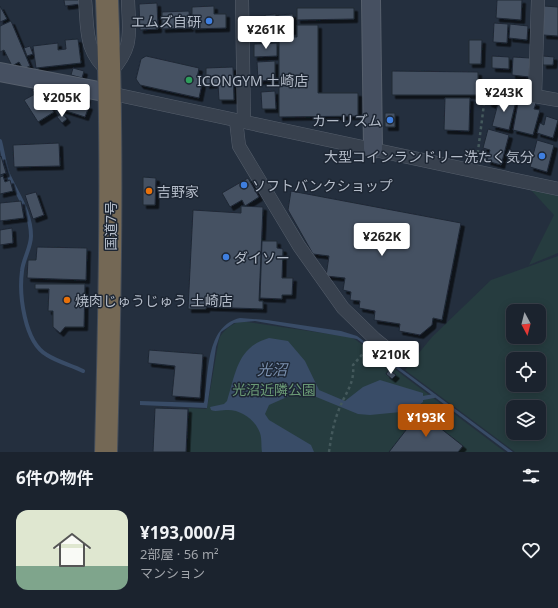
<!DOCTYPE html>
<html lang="ja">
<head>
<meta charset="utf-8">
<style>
	:root { --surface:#1b232e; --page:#282f3a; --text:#f1f3f6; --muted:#a0a4aa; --line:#39404a; --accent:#b45309 }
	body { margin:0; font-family:"Noto Sans","Noto Sans JP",sans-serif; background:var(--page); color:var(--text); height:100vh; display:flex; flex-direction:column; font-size:15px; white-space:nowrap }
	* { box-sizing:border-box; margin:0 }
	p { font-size:13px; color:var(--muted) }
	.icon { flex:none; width:22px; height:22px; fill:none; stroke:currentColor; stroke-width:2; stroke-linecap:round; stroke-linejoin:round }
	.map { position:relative; height:452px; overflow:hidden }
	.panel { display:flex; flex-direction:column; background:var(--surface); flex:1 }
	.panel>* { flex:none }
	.needle { width:26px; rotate:173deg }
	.buttons { position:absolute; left:506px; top:304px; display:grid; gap:8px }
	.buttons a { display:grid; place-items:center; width:40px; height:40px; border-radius:8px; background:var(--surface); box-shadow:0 2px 10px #0003,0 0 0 1px var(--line); font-size:20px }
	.price { position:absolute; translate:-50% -34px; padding:0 9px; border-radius:4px; background:#fff; color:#222; font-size:13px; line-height:26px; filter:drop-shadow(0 1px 2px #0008) }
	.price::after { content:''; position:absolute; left:50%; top:24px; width:12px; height:9px; margin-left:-6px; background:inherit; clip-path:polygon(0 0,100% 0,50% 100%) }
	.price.on { background:var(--accent); color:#fff }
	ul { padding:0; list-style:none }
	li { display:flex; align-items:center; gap:12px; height:100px; padding:0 16px }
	li span { display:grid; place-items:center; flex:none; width:112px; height:80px; border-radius:12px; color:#555 }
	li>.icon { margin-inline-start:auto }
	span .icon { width:48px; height:48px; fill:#fffc; stroke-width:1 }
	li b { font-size:17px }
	h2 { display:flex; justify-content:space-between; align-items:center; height:48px; padding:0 16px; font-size:17px }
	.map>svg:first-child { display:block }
	.green { fill:#263c3f; fill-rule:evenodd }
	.water { fill:#394c67 }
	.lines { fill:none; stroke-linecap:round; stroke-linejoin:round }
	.stream { stroke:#394c67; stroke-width:4 }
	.building { fill:#455162; stroke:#1f2835; filter:url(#shadow) }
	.street-casing { stroke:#565f6c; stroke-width:14 }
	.secondary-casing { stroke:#565f6c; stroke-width:20 }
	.highway-casing { stroke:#434c59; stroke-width:24 }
	.path { stroke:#44595c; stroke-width:2.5; stroke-dasharray:3 3; stroke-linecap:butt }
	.street { stroke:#38414e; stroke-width:13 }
	.secondary { stroke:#465061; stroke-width:18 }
	.highway { stroke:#746855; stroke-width:22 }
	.shop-dot { fill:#3f7fe0; stroke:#1d2633; stroke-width:1.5 }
	.leisure-dot { fill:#2e9e5b; stroke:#1d2633; stroke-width:1.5 }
	.food-dot { fill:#e8710a; stroke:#1d2633; stroke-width:1.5 }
	.labels { text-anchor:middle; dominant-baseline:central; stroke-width:3; stroke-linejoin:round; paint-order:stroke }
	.poi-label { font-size:14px; fill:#b4bcc9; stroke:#1d2633; text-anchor:start }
	.street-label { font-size:14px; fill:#b4bcc9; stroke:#1d2633 }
	.park-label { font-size:14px; fill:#6b9a76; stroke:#1d2633 }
	.water-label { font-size:15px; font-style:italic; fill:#7c92b1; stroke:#1d2633 }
</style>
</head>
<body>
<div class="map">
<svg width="558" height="452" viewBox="0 0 558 452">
	<defs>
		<filter id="shadow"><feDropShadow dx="3.5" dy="3.5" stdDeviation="0" flood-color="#0009"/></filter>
	</defs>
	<rect width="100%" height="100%" fill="#242f3e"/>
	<path class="green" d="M531 190 558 196V253L529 265 554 215Z
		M558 256V452H515L405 370 432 337 491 280ZM513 311H539V337H513ZM513 359H539V385H513ZM513 407H539V433H513Z
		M240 321 350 337 356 340 505 452H187L189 408 206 409 207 408 219 339C223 330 231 325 240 321Z"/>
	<path class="water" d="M240 318 267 320 341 331 357 336 513 452H508L357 339 255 321 234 323 221 332 216 347 207 408 140 405V401L204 403C209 375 205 326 240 318Z
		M269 338 288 341 305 361 319 390 345 401 363 387 380 380 423 393V402L411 411 370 415 358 414 309 394 296 393 269 405 265 414 269 420 311 445 314 452H262C261 446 262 439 260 433 255 419 240 409 226 410 220 410 216 412 211 410L210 407 224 404 227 401C236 373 237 347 269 338Z"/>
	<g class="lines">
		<path class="stream" d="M0 141C3 152 4 164 8 174 17 194 31 212 31 236 31 248 23 259 22 271 19 294 24 342 47 355 58 362 71 365 83 371
			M423 398 434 396"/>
	</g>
	<path class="building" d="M64 0H79L80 4 65 6Z
		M497 0H522L521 20 496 18Z
		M157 3 158 29 140 30 139 4Z
		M0 6 7 19 0 22Z
		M214 6V14H226V28L192 29V7Z
		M544 6 558 7V36L543 35Z
		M297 8H354V19L297 20Z
		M189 11 190 28 162 29V12Z
		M276 14V30L258 31V20H265V15Z
		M293 14V31H279L278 15Z
		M11 21 30 66 23 69 19 62 12 66 4 50 0 52V26Z
		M494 23 508 24 507 43 493 42Z
		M510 24 528 26 527 40 509 38Z
		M297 25H318V93H358V116L279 117V37H297Z
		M78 39 81 63 36 68 33 46 58 43V50L66 49 65 40Z
		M469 40H482L481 64H469Z
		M277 43V56L254 57V44Z
		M30 46 33 54 27 56 24 48Z
		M146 56 199 68 197 78 203 79 199 98 140 85 136 79 141 59Z
		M492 56 509 57V69L492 68Z
		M543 56 554 57 553 65H543Z
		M513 57 530 58 529 77 512 75Z
		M275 61V80L258 81 257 62Z
		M233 67 234 100H219L218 84 206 85V68Z
		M73 68 84 71 82 78 71 75Z
		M392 71 478 72V95H392Z
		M40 85 43 90 46 88 55 103 50 106 54 112 38 122 24 100 35 94 32 90Z
		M57 88 87 98 85 105 89 106 85 117 57 108 60 101 54 99Z
		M275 91 276 109H262L261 92Z
		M490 93 496 95 493 105 488 103Z
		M500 96 516 101 509 130 492 126Z
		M445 98H470L469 131 444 130Z
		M519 98 536 103 534 109 540 110 533 135 513 130Z
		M62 113 67 119 62 123 57 117Z
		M385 113H395V127H385Z
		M546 116 558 120 553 138 537 133 540 123 544 125Z
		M488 129 509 135 501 165 487 161 490 150 483 148Z
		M537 140 554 145 547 172 530 167Z
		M59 143 60 166 14 167 13 145Z
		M1 156 6 173 0 175V157Z
		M3 176 5 182 10 180 13 191 0 194V177Z
		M143 177 156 178 155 205H143Z
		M248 178 259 197 245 206 242 200 230 207 222 193Z
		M291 191 461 223 442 320 433 318 432 325 420 335 399 331 400 324 374 320 375 311 359 308 360 301 350 300 351 292 343 290 345 278 326 276 329 256 313 254 288 210Z
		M36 192 44 215 33 219 25 195Z
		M21 201 24 218 0 221V203Z
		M241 206 263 207 259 301H263V309L206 307V309H188L193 210 241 213Z
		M12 228 13 243 0 245V230Z
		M262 241H277V248L283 249 282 278H293L292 295H282V299L260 298Z
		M37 247 87 248 86 280 27 278 28 260H36Z
		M35 284H85L84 327H65L60 333 53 327V311H48L49 289H35Z
		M149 350 203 354 200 398 172 396 175 366 148 363Z
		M389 370 396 375 392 379 386 374Z
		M155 408 188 409 186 452H153Z
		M420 412 463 446 458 452H389Z"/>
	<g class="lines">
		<g class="street-casing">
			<path id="street" d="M85 0C88 31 84 51 110 73 134 47 129 34 128 0
				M242 0 244 122
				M538 0 535 96 558 100
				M492 87 535 96
				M109 93 558 189
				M236 120 239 146 299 246 343 308 375 339 400 359"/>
		</g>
		<g class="secondary-casing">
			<path id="secondary" d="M371 0 373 149
				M0 72 109 93"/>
		</g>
		<g class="highway-casing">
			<path id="highway" d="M106 452C110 301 113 151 107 0"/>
		</g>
		<path class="path" d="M477 159 485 96
			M329 452C331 438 333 425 338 412 344 394 355 385 353 365L367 349"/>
		<use href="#street" class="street"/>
		<use href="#secondary" class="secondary"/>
		<use href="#highway" class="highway"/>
	</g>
	<g class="shop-dot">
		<circle cx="209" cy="21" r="4"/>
		<circle cx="390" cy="120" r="4"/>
		<circle cx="542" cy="156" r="4"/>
		<circle cx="244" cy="185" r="4"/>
		<circle cx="226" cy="257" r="4"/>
	</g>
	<circle class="leisure-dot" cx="189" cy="80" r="4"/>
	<g class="food-dot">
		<circle cx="149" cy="191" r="4"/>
		<circle cx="67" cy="300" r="4"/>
	</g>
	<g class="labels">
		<g class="poi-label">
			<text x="201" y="21" text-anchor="end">エムズ自研</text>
			<text x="197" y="80">ICONGYM 土崎店</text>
			<text x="382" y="120" text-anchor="end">カーリズム</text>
			<text x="534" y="156" text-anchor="end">大型コインランドリー洗たく気分</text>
			<text x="252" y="185">ソフトバンクショップ</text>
			<text x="157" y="191">吉野家</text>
			<text x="234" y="257">ダイソー</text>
			<text x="75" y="300">焼肉じゅうじゅう 土崎店</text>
		</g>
		<g class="street-label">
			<text transform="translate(110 226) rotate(-90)">国道7号</text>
		</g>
		<g class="park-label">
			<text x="274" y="389">光沼近隣公園</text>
		</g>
		<g class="water-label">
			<text x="272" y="369">光沼</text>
		</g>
	</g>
</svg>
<div class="buttons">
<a><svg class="needle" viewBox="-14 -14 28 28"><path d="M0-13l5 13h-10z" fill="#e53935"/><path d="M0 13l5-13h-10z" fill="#a0a4aa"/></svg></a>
<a><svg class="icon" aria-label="locate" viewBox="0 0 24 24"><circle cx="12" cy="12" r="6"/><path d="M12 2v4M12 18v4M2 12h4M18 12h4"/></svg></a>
<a><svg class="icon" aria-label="layers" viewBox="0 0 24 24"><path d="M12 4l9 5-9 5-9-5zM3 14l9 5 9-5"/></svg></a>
</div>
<b class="price" style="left:266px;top:50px">¥261K</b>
<b class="price" style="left:504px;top:113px">¥243K</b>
<b class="price" style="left:62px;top:118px">¥205K</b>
<b class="price" style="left:382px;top:257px">¥262K</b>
<b class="price" style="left:391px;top:375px">¥210K</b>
<b class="price on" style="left:426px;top:438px">¥193K</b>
</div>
<section class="panel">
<h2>6件の物件<svg class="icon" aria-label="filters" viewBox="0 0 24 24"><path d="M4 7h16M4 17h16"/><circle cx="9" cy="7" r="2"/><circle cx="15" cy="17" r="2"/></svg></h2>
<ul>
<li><span style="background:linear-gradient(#dfe7d0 70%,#7fa58c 0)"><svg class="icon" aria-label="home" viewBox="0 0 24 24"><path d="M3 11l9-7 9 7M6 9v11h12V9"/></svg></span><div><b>¥193,000/月</b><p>2部屋 · 56 m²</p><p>マンション</p></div><svg class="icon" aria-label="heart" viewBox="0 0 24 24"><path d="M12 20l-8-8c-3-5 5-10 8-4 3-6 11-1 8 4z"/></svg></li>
</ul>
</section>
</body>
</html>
